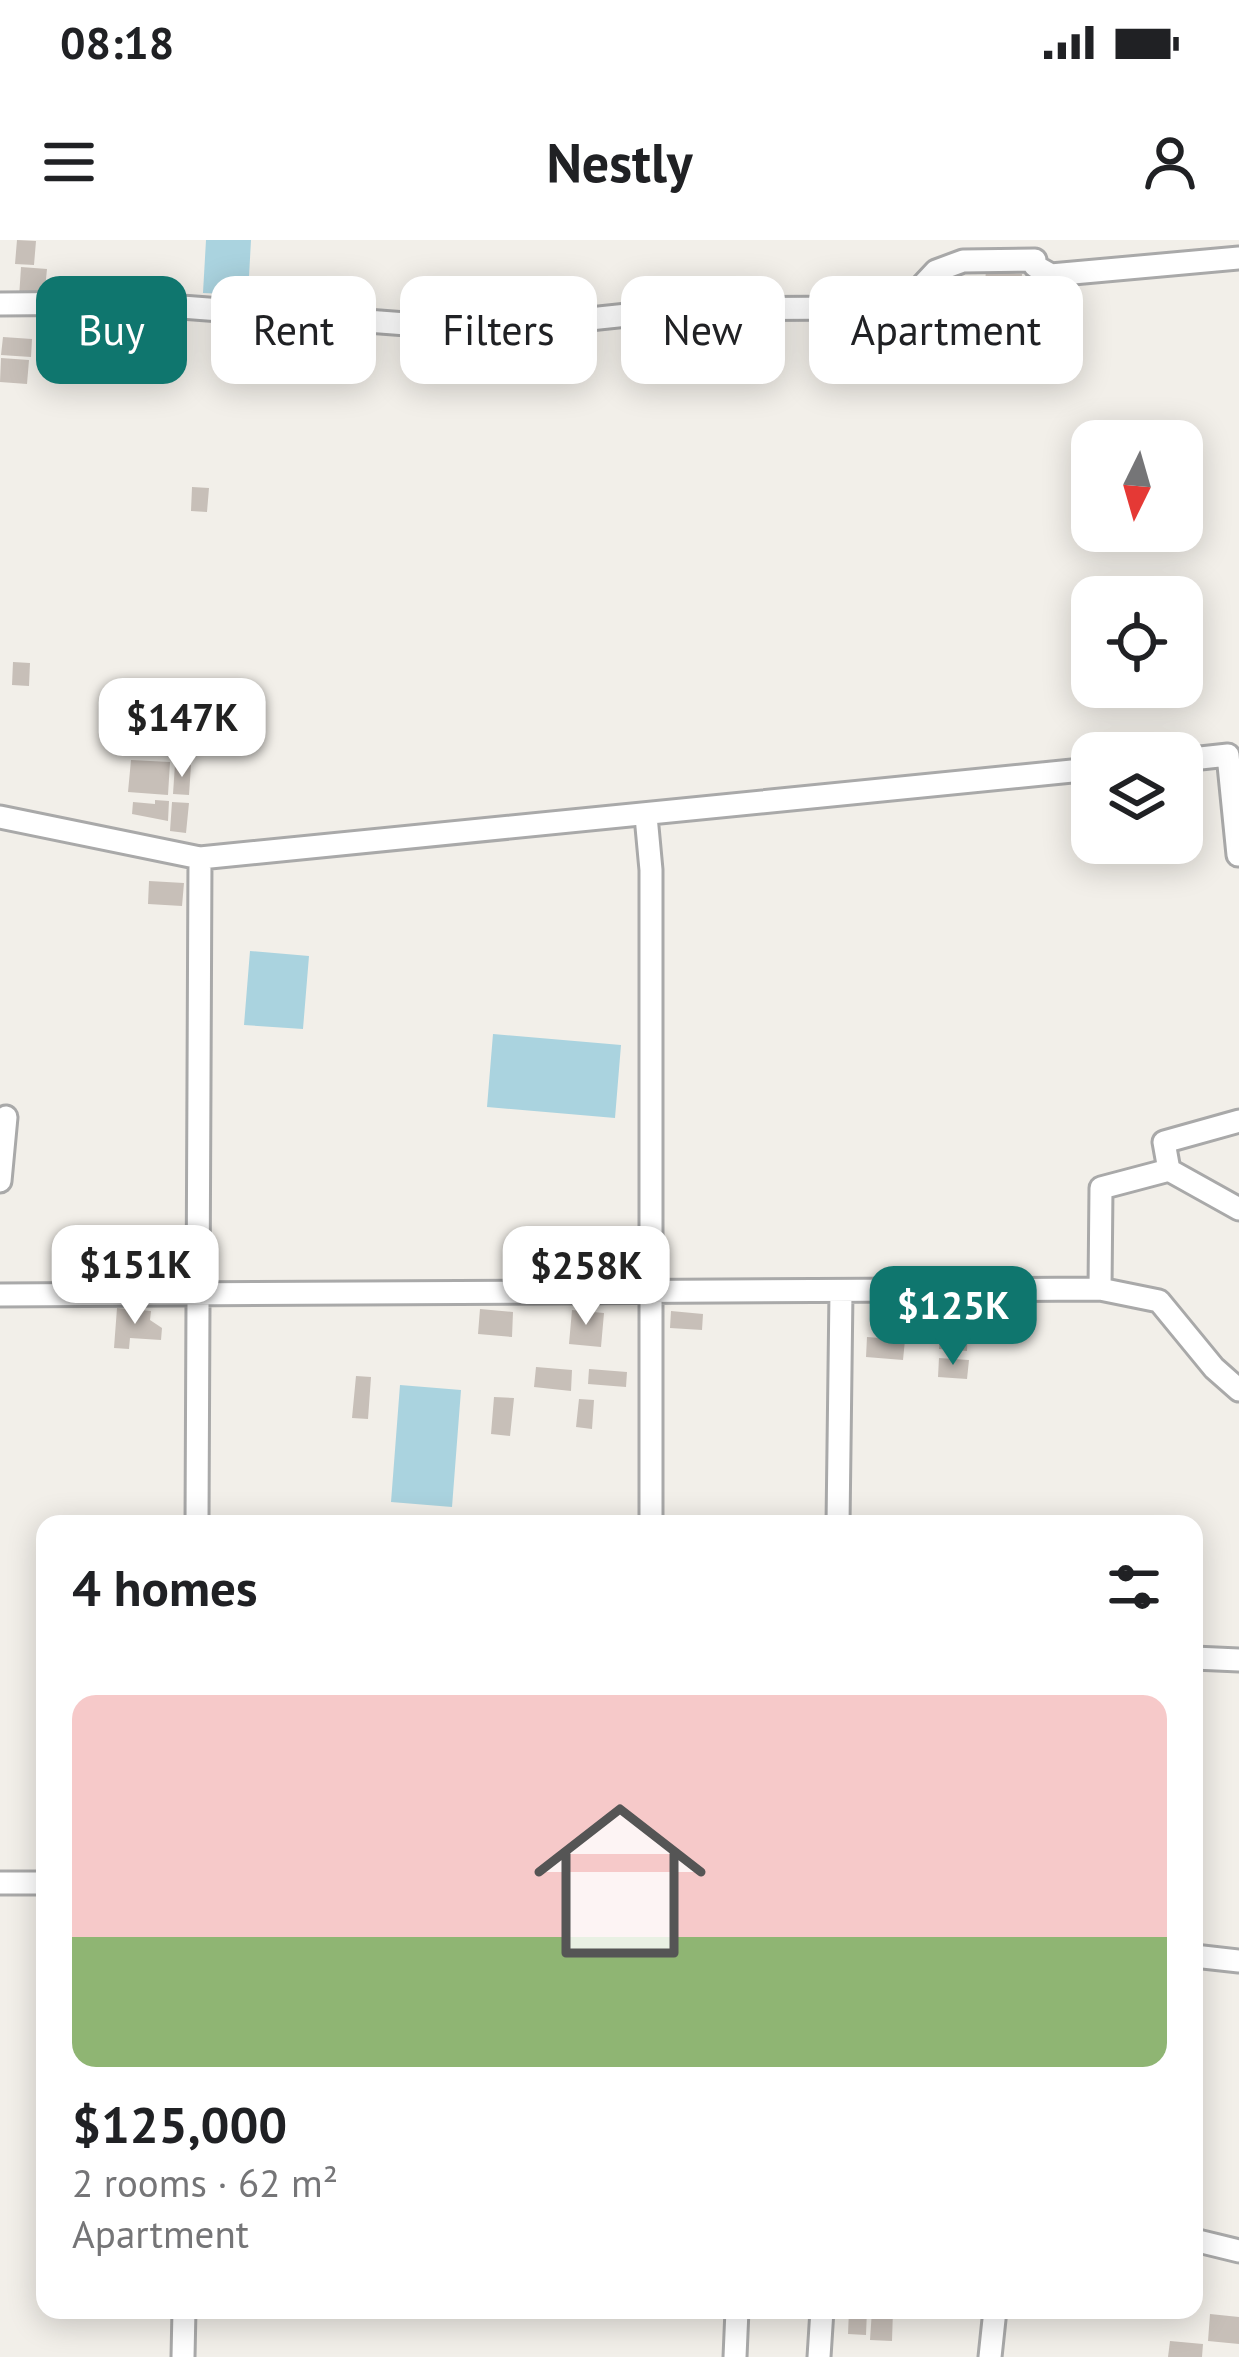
<!DOCTYPE html>
<html lang="en">
<head>
<meta charset="utf-8">
<style>
	:root { --surface:#fff; --page:#f2f2f2; --text:#202124; --muted:#757577; --line:#e0e0e0; --accent:#0f766e }
	body { margin:0; font-family:"PT Sans",sans-serif; background:var(--page); color:var(--text); height:100vh; display:flex; flex-direction:column; font-size:45px; white-space:nowrap }
	* { box-sizing:border-box; margin:0 }
	p { font-size:39px; color:var(--muted) }
	.icon { flex:none; width:66px; height:66px; fill:none; stroke:currentColor; stroke-width:2; stroke-linecap:round; stroke-linejoin:round }
	.map { position:relative; flex:1; overflow:hidden }
	.drawer { position:absolute; left:36px; top:1275px; width:1167px; height:804px; display:flex; flex-direction:column; background:var(--surface); border-radius:24px; box-shadow:0 6px 30px #0003 }
	.drawer>* { flex:none }
	.top-card { position:absolute; left:36px; top:36px; width:1167px; height:108px; display:flex; gap:24px }
	.needle { width:78px; rotate:185deg }
	.controls { position:absolute; left:1071px; top:180px; display:grid; gap:24px }
	.controls a { display:grid; place-items:center; width:132px; height:132px; border-radius:24px; background:var(--surface); box-shadow:0 6px 30px #0003; font-size:60px }
	.price { position:absolute; translate:-50% -102px; padding:0 27px; border-radius:24px; background:#fff; color:#222; font-size:39px; line-height:78px; filter:drop-shadow(0 3px 6px #0008) }
	.price::after { content:''; position:absolute; left:50%; top:72px; width:36px; height:27px; margin-left:-18px; background:inherit; clip-path:polygon(0 0,100% 0,50% 100%) }
	.price.on { background:var(--accent); color:#fff }
	ul { padding:0; list-style:none }
	li { display:grid; align-content:center; gap:24px; height:636px; padding:0 36px }
	li+li { border-top:3px solid var(--line) }
	li span { display:grid; place-items:center; height:372px; border-radius:24px; color:#555 }
	li>.icon { margin-inline-start:auto }
	span .icon { width:216px; height:216px; fill:#fffc; stroke-width:1 }
	li b { font-size:51px }
	h2 { display:flex; justify-content:space-between; align-items:center; height:144px; padding:0 36px; font-size:51px }
	.tag { padding:0 42px; border-radius:24px; background:var(--surface); box-shadow:0 6px 30px #0003; font-size:42px; line-height:108px }
	.tag.on { background:var(--accent); color:#fff }
	.status { display:flex; justify-content:space-between; align-items:center; height:84px; padding:0 60px; background:var(--surface); direction:ltr }
	.status svg { height:33px; fill:currentColor }
	header { display:flex; justify-content:space-between; align-items:center; height:156px; padding:0 36px; background:var(--surface); font-size:54px; font-weight:700 }
	.map>svg:first-child { display:block }
	.water { fill:#aad3df }
	.building { fill:#c7bfb8 }
	.lines { fill:none; stroke-linecap:round; stroke-linejoin:round }
	.minor-casing { stroke:#a9a9a9; stroke-width:27 }
	.minor { stroke:#fff; stroke-width:21 }
</style>
</head>
<body>
<div class="status"><b>08:18</b><svg viewBox="0 0 49 12"><path d="M0 12V9h3v3zM5 12V6h3v6zM10 12V3h3v9zM15 12V0h3v12zM26 1h20v11H26zM47 4h2v5h-2z"/></svg></div>
<header><svg class="icon" aria-label="menu" viewBox="0 0 24 24"><path d="M4 6h16M4 12h16M4 18h16"/></svg>Nestly<svg class="icon" aria-label="person" viewBox="0 0 24 24"><circle cx="12" cy="8" r="4"/><path d="M4 21q1-7 8-7t8 7"/></svg></header>
<div class="map">
<svg width="1239" height="2117" viewBox="0 0 1239 2117">
	<rect width="100%" height="100%" fill="#f2efe9"/>
	<path class="water" d="M206 0H251L248 55 203 53Z
		M250 711 309 716 303 789 244 785Z
		M493 794 621 805 615 878 487 867Z
		M400 1145 461 1150 452 1267 391 1262Z"/>
	<path class="building" d="M17 0 36 1 34 25 15 24Z
		M21 27 47 29 44 60 19 58Z
		M986 31 1022 34 1020 67 983 64Z
		M52 37 81 41 80 58H50Z
		M79 78 96 79 94 103 77 101Z
		M3 97 32 99 31 117 1 115Z
		M1 118 29 120 27 144 0 142Z
		M192 247 209 248 207 272 191 271Z
		M13 422 30 423 29 446 12 445Z
		M130 496 156 498 155 516 128 514Z
		M162 498 192 500 191 515 161 513Z
		M131 520 170 522 168 555 128 552Z
		M175 524 191 525 189 555 173 554Z
		M155 560 169 561 168 581 132 574 133 562 155 564Z
		M172 562 189 563 186 593 170 591Z
		M149 641 184 643 182 666 148 664Z
		M579 1020 613 1023 612 1040 578 1037Z
		M117 1068 151 1071 150 1080 162 1088 161 1100 130 1098 129 1109 114 1108Z
		M480 1069 513 1072 512 1097 478 1094Z
		M572 1070 604 1073 601 1107 569 1104Z
		M671 1071 703 1074 702 1090 670 1088Z
		M941 1084 968 1087 967 1111 939 1109Z
		M867 1097 905 1100 903 1120 866 1117Z
		M939 1118 969 1120 967 1139 938 1137Z
		M536 1127 572 1130 571 1151 534 1147Z
		M589 1129 627 1132 626 1147 588 1144Z
		M356 1136 371 1137 368 1179 352 1178Z
		M494 1157 514 1158 510 1196 491 1194Z
		M579 1159 594 1160 592 1189 576 1187Z
		M849 2070H867L866 2095 848 2094Z
		M872 2070H893L892 2101 870 2100Z
		M1210 2074 1239 2077V2104L1208 2101Z
		M1170 2101 1203 2104 1202 2117H1168Z"/>
	<g class="lines">
		<g class="minor-casing">
			<path id="minor" d="M0 64 128 63 486 90 684 69 864 68 907 62 936 31 963 21 1035 20V26L1051 35 1239 18
				M1182 520 1228 515 1238 615
				M646 576 651 630V1284
				M0 577 200 618 1092 529
				M1169 930 1164 902 1239 881
				M0 941 6 877
				M1100 1049 1101 948 1169 930 1239 969
				M0 1055 1100 1049 1159 1061 1214 1128 1239 1150
				M197 1284 200 618
				M838 1284 841 1052
				M1194 1418 1239 1420
				M0 1643H45
				M1194 1716 1239 1721
				M1194 2000 1239 2011
				M183 2117 184 2070
				M735 2117 737 2070
				M819 2117 822 2070
				M990 2117 995 2070"/>
		</g>
		<use href="#minor" class="minor"/>
	</g>
</svg>
<div class="controls">
<a><svg class="needle" viewBox="-14 -14 28 28"><path d="M0-13l5 13h-10z" fill="#e53935"/><path d="M0 13l5-13h-10z" fill="#757577"/></svg></a>
<a><svg class="icon" aria-label="locate" viewBox="0 0 24 24"><circle cx="12" cy="12" r="6"/><path d="M12 2v4M12 18v4M2 12h4M18 12h4"/></svg></a>
<a><svg class="icon" aria-label="layers" viewBox="0 0 24 24"><path d="M12 4l9 5-9 5-9-5zM3 14l9 5 9-5"/></svg></a>
</div>
<b class="price" style="left:182px;top:540px">$147K</b>
<b class="price" style="left:135px;top:1087px">$151K</b>
<b class="price" style="left:586px;top:1088px">$258K</b>
<b class="price on" style="left:953px;top:1128px">$125K</b>
<div class="top-card">
<a class="tag on">Buy</a>
<a class="tag">Rent</a>
<a class="tag">Filters</a>
<a class="tag">New</a>
<a class="tag">Apartment</a>
</div>
<section class="drawer">
<h2>4 homes<svg class="icon" aria-label="filters" viewBox="0 0 24 24"><path d="M4 7h16M4 17h16"/><circle cx="9" cy="7" r="2"/><circle cx="15" cy="17" r="2"/></svg></h2>
<ul>
<li><span style="background:linear-gradient(#f6c9c9 65%,#8fb573 0)"><svg class="icon" aria-label="home" viewBox="0 0 24 24"><path d="M3 11l9-7 9 7M6 9v11h12V9"/></svg></span><div><b>$125,000</b><p>2 rooms · 62 m²</p><p>Apartment</p></div></li>
</ul>
</section>
</div>
</body>
</html>
